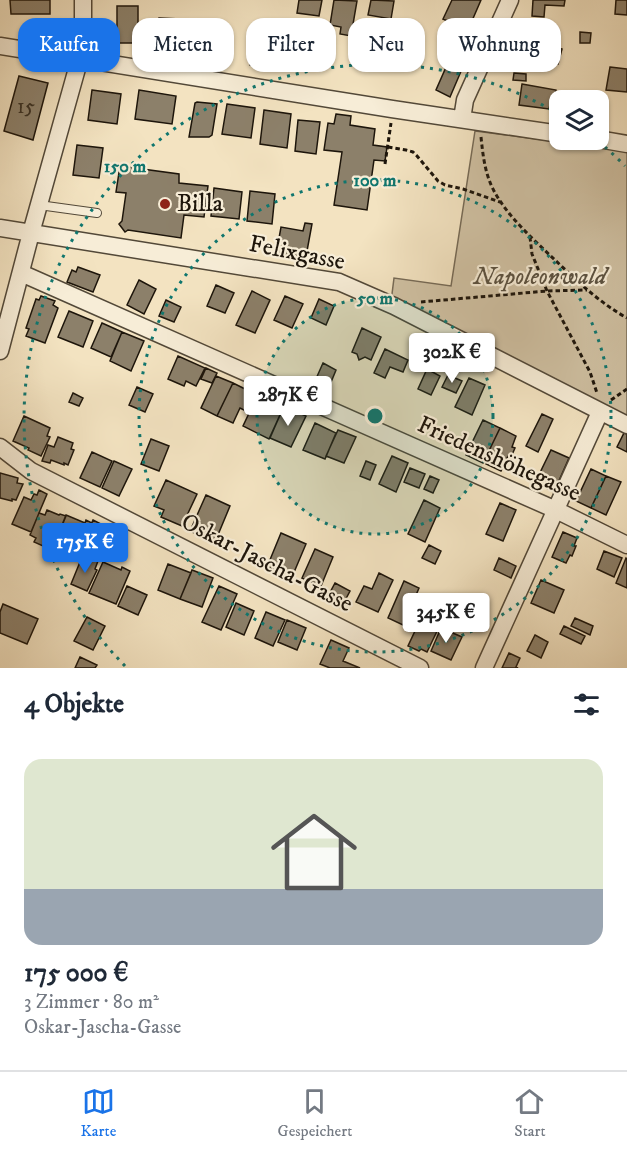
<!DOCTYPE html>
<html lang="de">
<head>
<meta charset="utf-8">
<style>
	:root { --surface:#fff; --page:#f6f6f7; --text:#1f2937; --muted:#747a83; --line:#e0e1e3; --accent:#1a73e8 }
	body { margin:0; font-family:"IM FELL DW Pica",serif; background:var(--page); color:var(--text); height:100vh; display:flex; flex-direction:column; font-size:22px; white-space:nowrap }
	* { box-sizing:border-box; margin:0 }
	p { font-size:20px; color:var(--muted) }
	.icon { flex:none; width:33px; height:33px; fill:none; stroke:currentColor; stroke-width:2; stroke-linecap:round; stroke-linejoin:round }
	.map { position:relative; height:668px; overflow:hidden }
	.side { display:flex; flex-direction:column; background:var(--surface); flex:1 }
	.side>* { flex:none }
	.top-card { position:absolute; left:18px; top:18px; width:591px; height:54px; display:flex; gap:12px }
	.buttons { position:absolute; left:549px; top:90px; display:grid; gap:12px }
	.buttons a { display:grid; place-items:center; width:60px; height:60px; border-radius:12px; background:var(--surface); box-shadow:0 2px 4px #0004; font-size:30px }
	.price { position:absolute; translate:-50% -51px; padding:0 14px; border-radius:6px; background:#fff; color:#222; font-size:20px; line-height:39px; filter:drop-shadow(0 2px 3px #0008) }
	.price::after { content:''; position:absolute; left:50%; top:36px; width:18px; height:14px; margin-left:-9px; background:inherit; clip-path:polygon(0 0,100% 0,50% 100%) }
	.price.on { background:var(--accent); color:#fff }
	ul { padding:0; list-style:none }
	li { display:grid; align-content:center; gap:12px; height:318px; padding:0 24px }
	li+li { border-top:2px solid var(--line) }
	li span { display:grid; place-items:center; height:186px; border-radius:18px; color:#555 }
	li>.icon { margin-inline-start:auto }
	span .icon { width:108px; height:108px; fill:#fffc; stroke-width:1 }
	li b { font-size:26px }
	h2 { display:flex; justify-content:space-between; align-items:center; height:72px; padding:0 24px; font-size:26px }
	.tag { padding:0 21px; border-radius:18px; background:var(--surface); box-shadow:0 2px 4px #0004; font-size:21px; line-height:54px }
	.tag.on { background:var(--accent); color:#fff }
	.tabs { display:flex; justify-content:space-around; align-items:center; height:84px; border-top:2px solid var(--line); background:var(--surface); font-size:16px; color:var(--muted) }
	.tabs a { display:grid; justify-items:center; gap:3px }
	.tabs .on { color:var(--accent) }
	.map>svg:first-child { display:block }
	.green { fill:#cfc0a2; stroke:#766a56; stroke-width:1.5 }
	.building { fill:#8c806a; stroke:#1d150b; stroke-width:1.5 }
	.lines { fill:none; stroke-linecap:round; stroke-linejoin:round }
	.service-casing { stroke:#524838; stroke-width:10 }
	.minor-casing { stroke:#524838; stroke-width:19 }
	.path { stroke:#1d150b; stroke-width:3; stroke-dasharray:4.5 3; stroke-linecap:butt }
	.service { stroke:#f7edd7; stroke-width:8 }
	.minor { stroke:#f7edd7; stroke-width:16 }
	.ring { fill:none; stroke:#0f766e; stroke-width:3; stroke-dasharray:3 6 }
	.poi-dot { fill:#8f2418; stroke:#f7edd7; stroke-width:2 }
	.labels { text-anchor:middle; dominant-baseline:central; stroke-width:4.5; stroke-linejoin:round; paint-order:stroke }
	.number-label { font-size:21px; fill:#393023 }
	.poi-label { font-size:24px; fill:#1d150b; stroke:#f7edd7; text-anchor:start }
	.street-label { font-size:24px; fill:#1d150b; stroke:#f7edd7 }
	.park-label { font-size:24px; font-style:italic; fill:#5b5140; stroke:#f7edd7 }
	.centre { fill:#0f766e; stroke:#f7edd7; stroke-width:3 }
	.ring-label { font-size:18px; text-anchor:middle; font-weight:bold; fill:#0f766e; stroke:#f7edd7; stroke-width:4.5; stroke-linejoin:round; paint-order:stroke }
</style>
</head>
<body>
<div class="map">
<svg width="627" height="668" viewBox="0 0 627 668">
	<rect width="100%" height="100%" fill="#f3e3c1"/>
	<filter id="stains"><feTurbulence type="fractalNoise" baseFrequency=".00333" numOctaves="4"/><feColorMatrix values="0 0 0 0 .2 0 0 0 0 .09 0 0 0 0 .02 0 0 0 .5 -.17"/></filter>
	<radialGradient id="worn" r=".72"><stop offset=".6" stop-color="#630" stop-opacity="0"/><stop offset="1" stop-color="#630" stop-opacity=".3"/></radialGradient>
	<path class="green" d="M475 131 627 151V416L393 299 392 294 394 278 451 286Z"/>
	<path class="building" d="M10 0H50V14H11Z
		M299 0H322L319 16 297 13Z
		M334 0 357 1 351 36 340 34 341 27 330 25Z
		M371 0 394 1 391 19 368 15Z
		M452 0H481L468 30 443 19Z
		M533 0H565L564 6 545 5 544 17 532 16Z
		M616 0H627V15L615 14Z
		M117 6H138V43H117Z
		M159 18 203 20 202 40H179V47L158 46Z
		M257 27 283 32 275 69 250 65Z
		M580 32 591 33 590 43H580Z
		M552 46 562 49 558 64 548 61Z
		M454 49 468 55 450 97 436 90Z
		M610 67 627 69V92L606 90Z
		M514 73 526 74V81L513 80Z
		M19 76 48 83 33 140 4 131Z
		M522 84 556 90 554 106 550 105 549 109 519 105Z
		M92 90 121 94 117 124 88 120Z
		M139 90 176 96 172 124 135 119Z
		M567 91 584 93 583 100H565Z
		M197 102 217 104 212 135 209 137H189L195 103Z
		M227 104 255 108 251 138 222 134Z
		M264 110 291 114 287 148 260 144Z
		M336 114 351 116 350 125 375 129 373 145 387 147 385 161 374 160 367 210 334 205 342 152 324 150 328 123 334 124Z
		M298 120 320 122 316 154 295 151Z
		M77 145 103 148 99 178 73 175Z
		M120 166 179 174V183L208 186 204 217 184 215 181 238 128 230 125 232 119 224 122 221 126 193 116 192Z
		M214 188 242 192 239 219 211 216Z
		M250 191 275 194 272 224 247 221Z
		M305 223 312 224 307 251 303 250 301 259 276 255 281 227 303 231Z
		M78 267 100 275 93 292 67 282 72 270 76 272Z
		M139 280 156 289 144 314 127 305Z
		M216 285 234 293 225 313 207 306Z
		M252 291 270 300 255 333 236 325Z
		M41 296 55 301 53 305 58 308 45 343 26 336 29 329 26 328 36 299 39 300Z
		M285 296 303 304 292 328 274 320Z
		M319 299 334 306 326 325 311 318Z
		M166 300 181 307 174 322 159 316Z
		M69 311 93 321 83 347 58 337Z
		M102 323 122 332 111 357 91 348Z
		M362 328 381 337 371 360 365 357 359 360 357 354 352 352Z
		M122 332 144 341 131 371 110 361Z
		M385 349 408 360 403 372 390 367 385 378 374 373Z
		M178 356 205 368 196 386 186 381 184 386 168 379Z
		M323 363 336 370 329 387 315 381Z
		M206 368 217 373 212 383 201 379Z
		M427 369 440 376 431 395 418 389Z
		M448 375 462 381 456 393 442 387Z
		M216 376 233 383 217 416 201 408Z
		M469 378 485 385 472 415 455 407Z
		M233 383 247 390 246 393 253 397 246 411 240 408 233 423 217 416Z
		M137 387 153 394 145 412 129 405Z
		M73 393 83 398 79 406 69 402Z
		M264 397 284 406 269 439 243 426 252 407 258 410Z
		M284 406 306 416 291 447 270 438Z
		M542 414 553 419 538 452 526 446Z
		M24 416 50 428 47 436 50 437 41 456 28 450 29 448 13 441Z
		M483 420 500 428 483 463 466 455Z
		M315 423 336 433 325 459 303 450Z
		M500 428 516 436 512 447 515 448 511 457 508 456 501 471 486 464 490 456 487 455Z
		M338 430 356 437 344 463 326 456Z
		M624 433 627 434V452L617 447Z
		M58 437 73 443 71 449 74 450 68 465 64 463V465L51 460 50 463 42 461 48 445 54 447Z
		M151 439 169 446 159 471 141 464Z
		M551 450 569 458 554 492 535 483Z
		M92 452 112 461 100 487 80 478Z
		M392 456 408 463 396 492 379 484Z
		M114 461 132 469 119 496 102 488Z
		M366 461 376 465 370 480 360 476Z
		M410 468 425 474 419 488 404 482Z
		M591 469 606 476 591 508 576 501Z
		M0 473 18 478 17 483 23 484 16 500 12 499V501L0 498Z
		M430 476 439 480 433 493 424 489Z
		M606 476 621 482 606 515 591 508Z
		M166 480 197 494 182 526 161 517 164 510 154 506Z
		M39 490 47 494 31 532 12 524 24 497 31 500 34 494 37 495Z
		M206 495 230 506 215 542 190 531Z
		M424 500 440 508 425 542 408 534Z
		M500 503 516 510 503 541 486 534Z
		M47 510 59 515 60 514 66 516 52 550 34 542 36 538 30 535 39 513 45 515Z
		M66 515 85 523 86 520 92 523 86 536 81 534 71 558 52 550Z
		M93 520 101 524 95 540 86 536Z
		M563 532 577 538 574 546H576L572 556 570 555 566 563 552 557Z
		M281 533 306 544 292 577 267 567Z
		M429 545 441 551 435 564 422 558Z
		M315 549 333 557 321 586 302 578Z
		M604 551 622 558 614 577 597 569Z
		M85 556 98 561 95 569 97 570 87 591 71 584 80 562 82 563Z
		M499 558 516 566 511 578 494 570Z
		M626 558 627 559V588L616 583Z
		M103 562 121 570 122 567 130 571 116 604 89 593Z
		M168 564 191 573 180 599 158 590Z
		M192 570 213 578 202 607 180 599Z
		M379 573 393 580 378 612 356 602 364 586 372 589Z
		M541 580 564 590 554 613 531 603Z
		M404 581 419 588 403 625 388 618Z
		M335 583 350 591 341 608 326 600Z
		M127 586 147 595 138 615 118 606Z
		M219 586 237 594 221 630 202 622Z
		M459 595 486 607 476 629 450 617Z
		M236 603 254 611 244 635 226 627Z
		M3 604 38 619 27 644 0 633V612Z
		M266 612 285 620 273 646 255 638Z
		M423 614 435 620 434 623 440 625 427 652 421 649 419 651 408 646Z
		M87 617 105 626 93 650 74 641Z
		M575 618 593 626 590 635 571 626Z
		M287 620 306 628 297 650 278 642Z
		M564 626 585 636 581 644 560 634Z
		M441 628 462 637 451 660 431 651Z
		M535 635 548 642 541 658 527 651Z
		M331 640 349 648 343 661 360 668H330L320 664Z
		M509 653 520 658 516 667 518 668H502Z
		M80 657 97 665 95 668H75Z"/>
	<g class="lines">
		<g class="service-casing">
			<path id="service" d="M39 205 97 213"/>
		</g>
		<g class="minor-casing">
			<path id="minor" d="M0 46 392 109 560 134
				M462 119 465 100 510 0
				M598 139 627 144
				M0 228 339 282 394 306 627 425
				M21 273 556 510 627 545
				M0 351 31 233 83 47V0
				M0 447 31 471 420 668
				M484 668 600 412"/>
		</g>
		<path class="path" d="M481 137C483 156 485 174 494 191 508 217 534 240 555 260 578 282 600 303 627 318
			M388 147 406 150 413 152 417 156 438 181 445 185 463 189 500 202
			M385 164 391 123
			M530 237 532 254 547 291 590 372 597 393
			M421 302 547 291 587 290
			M611 400 627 389"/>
		<use href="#service" class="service"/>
		<use href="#minor" class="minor"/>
	</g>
	<circle cx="375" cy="416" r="118" fill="#0f766e" fill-opacity=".12"/>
	<g class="ring">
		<circle cx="375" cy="416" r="118"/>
		<circle cx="375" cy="416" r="236"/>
		<path d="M125 666A354 354 0 0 1 557 113M598 141A354 354 0 0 1 625 166"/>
	</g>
	<circle class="poi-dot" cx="165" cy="204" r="6"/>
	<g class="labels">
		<g class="number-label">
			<text x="26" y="107">15</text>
		</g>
		<g class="poi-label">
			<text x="177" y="204">Billa</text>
		</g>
		<g class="street-label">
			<text transform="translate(297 253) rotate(11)">Felixgasse</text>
			<text transform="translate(499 459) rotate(24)">Friedenshöhegasse</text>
			<text transform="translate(267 563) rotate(27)">Oskar-Jascha-Gasse</text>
		</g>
		<g class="park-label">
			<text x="540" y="277">Napoleonwald</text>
		</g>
	</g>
	<circle cx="375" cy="416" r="9" class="centre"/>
	<g class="ring-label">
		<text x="125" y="172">150 m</text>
		<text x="375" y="186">100 m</text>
		<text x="375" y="304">50 m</text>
	</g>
	<rect width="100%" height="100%" filter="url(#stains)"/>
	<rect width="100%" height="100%" fill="url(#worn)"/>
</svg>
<div class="buttons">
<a><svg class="icon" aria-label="layers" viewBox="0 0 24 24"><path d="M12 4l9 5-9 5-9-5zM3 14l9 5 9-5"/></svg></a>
</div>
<b class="price" style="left:452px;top:384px">302K €</b>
<b class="price" style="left:288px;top:427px">287K €</b>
<b class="price on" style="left:85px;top:574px">175K €</b>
<b class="price" style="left:446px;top:644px">345K €</b>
<div class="top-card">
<a class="tag on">Kaufen</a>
<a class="tag">Mieten</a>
<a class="tag">Filter</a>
<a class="tag">Neu</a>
<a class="tag">Wohnung</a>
</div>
</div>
<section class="side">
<h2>4 Objekte<svg class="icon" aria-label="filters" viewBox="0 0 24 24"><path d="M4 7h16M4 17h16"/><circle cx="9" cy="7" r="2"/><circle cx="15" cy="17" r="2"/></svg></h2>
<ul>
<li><span style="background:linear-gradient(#dfe7d0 70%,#9aa5b1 0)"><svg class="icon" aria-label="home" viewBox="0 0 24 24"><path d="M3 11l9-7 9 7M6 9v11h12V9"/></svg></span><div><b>175 000 €</b><p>3 Zimmer · 80 m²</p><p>Oskar-Jascha-Gasse</p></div></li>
</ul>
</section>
<nav class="tabs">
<a class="on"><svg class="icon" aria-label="map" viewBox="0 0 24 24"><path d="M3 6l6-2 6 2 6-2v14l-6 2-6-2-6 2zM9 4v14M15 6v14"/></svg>Karte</a>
<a><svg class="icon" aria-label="saved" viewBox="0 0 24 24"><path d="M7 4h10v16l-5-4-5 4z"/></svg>Gespeichert</a>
<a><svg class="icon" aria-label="home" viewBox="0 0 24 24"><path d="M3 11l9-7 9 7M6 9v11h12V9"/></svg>Start</a>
</nav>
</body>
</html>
